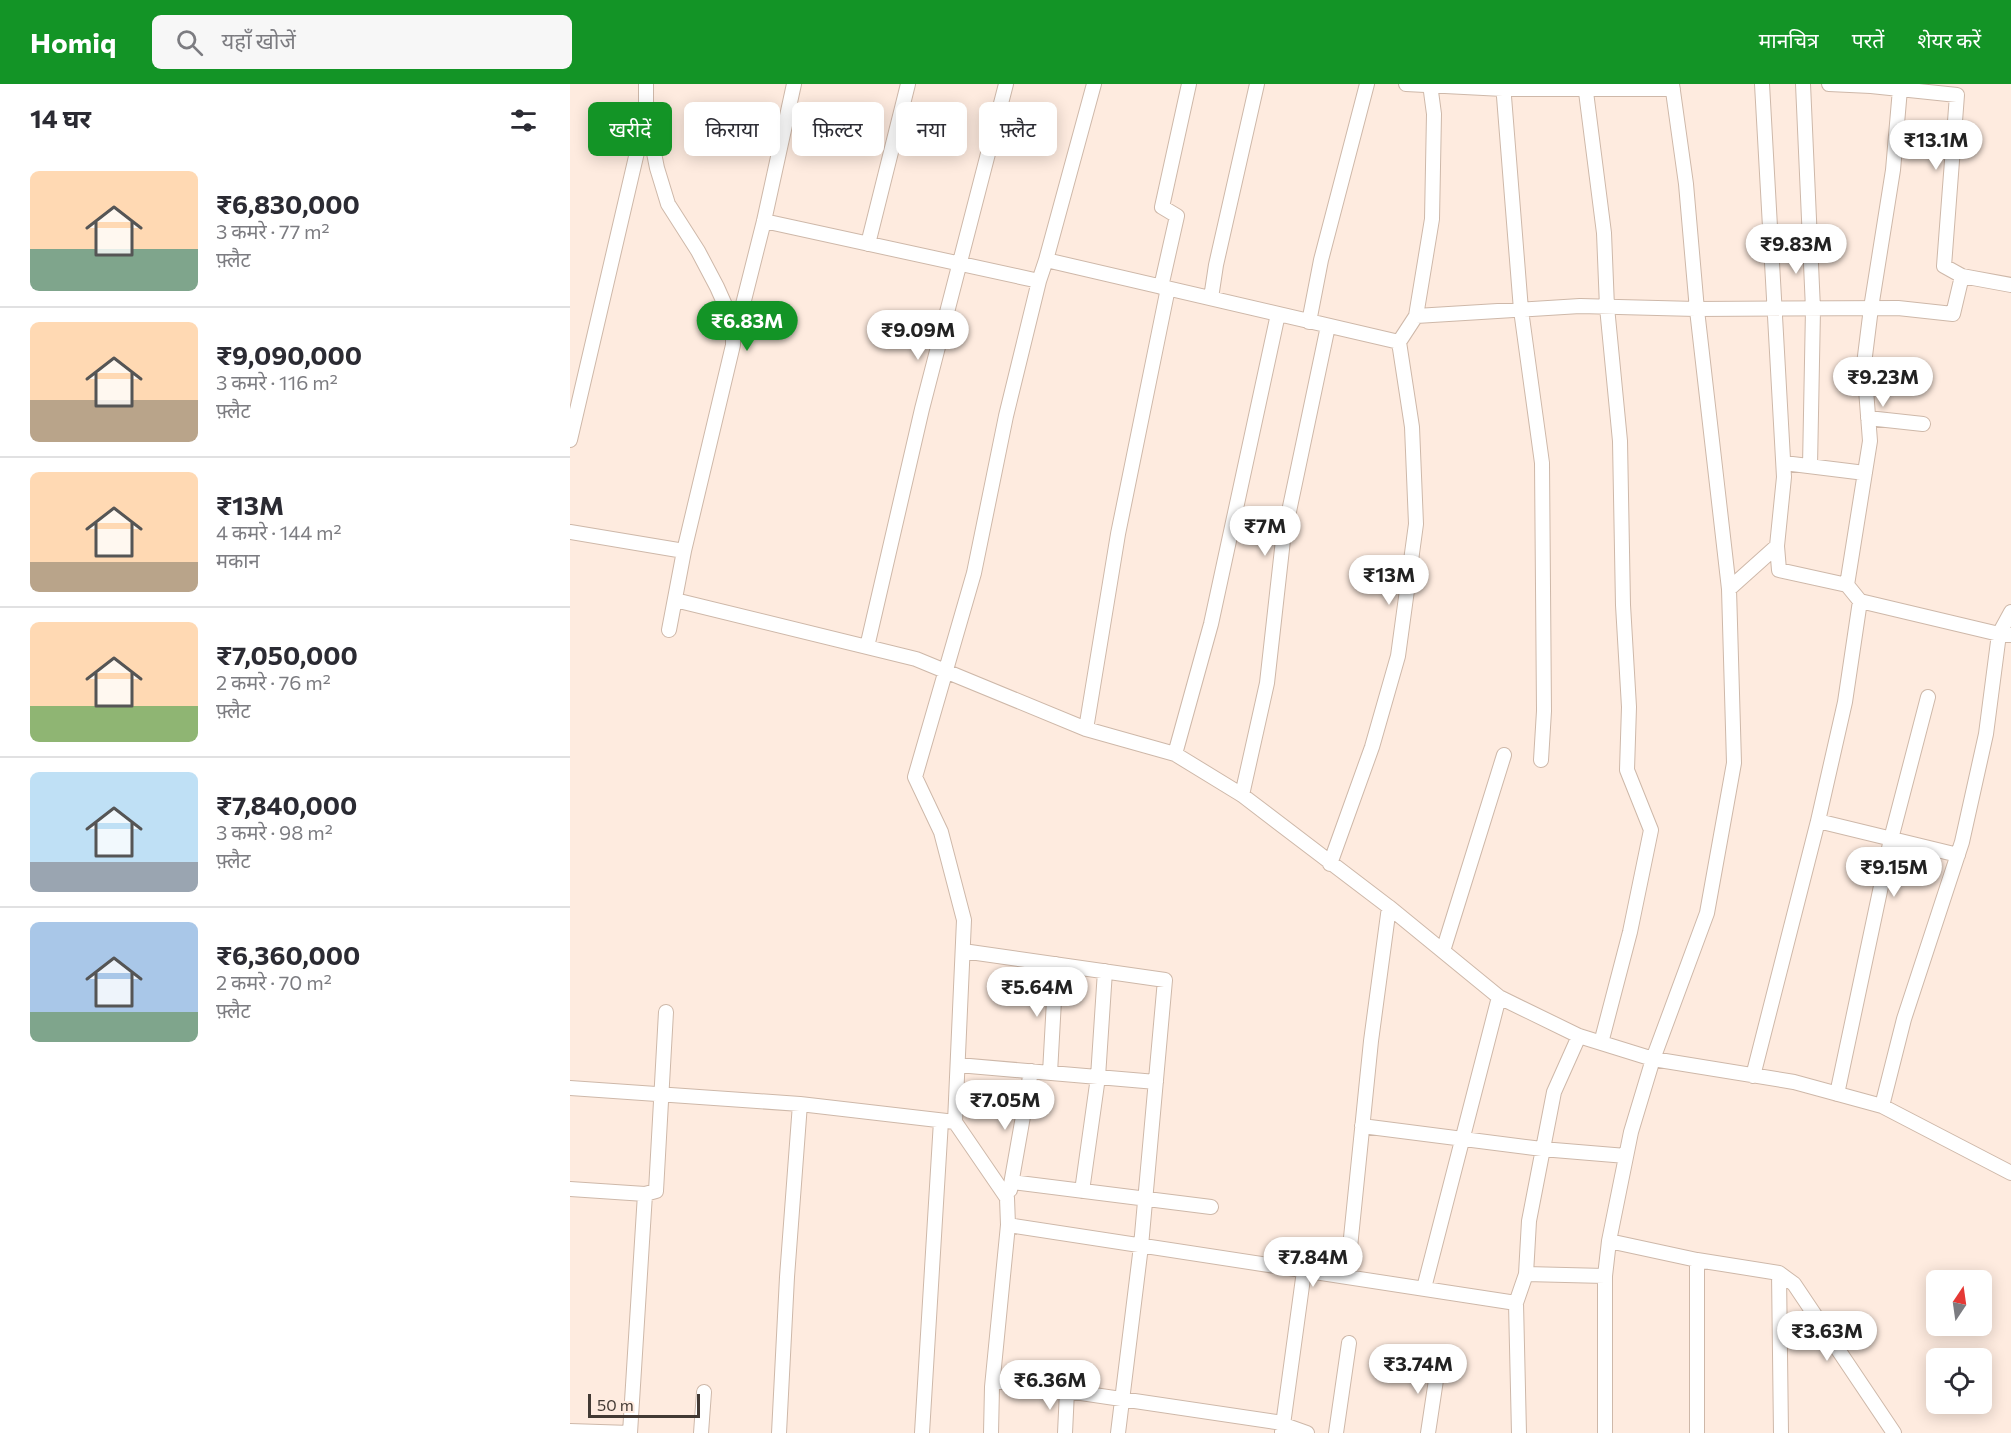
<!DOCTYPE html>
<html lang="hi">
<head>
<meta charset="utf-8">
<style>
	:root { --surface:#fff; --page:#f7f7f7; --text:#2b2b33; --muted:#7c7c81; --line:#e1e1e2; --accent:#139426 }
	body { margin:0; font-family:Commissioner,"Noto Sans Devanagari",sans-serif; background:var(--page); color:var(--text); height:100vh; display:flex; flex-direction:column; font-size:22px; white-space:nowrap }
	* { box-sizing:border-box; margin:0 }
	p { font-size:20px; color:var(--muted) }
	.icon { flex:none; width:33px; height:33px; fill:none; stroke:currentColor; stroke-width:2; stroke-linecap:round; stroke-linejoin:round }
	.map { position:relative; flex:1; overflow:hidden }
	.side { display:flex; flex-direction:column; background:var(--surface); width:570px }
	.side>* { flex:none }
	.banner { position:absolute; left:18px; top:18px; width:570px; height:54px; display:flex; gap:12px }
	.needle { width:39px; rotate:13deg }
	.tools { position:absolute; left:1356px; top:1186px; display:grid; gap:12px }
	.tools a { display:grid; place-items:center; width:66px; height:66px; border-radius:9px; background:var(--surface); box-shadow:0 3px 15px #0003; font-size:30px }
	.scale { position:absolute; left:18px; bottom:15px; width:112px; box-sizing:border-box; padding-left:6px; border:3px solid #423933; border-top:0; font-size:16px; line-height:21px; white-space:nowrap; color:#423933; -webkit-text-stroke:4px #feebdf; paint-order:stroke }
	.price { position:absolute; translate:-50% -51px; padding:0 14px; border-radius:21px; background:#fff; color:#222; font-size:20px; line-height:39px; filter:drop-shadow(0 2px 3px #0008) }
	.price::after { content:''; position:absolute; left:50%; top:36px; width:18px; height:14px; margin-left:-9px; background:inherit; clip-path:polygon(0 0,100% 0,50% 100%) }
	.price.active { background:var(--accent); color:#fff }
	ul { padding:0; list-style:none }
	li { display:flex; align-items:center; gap:18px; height:150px; padding:0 30px }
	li+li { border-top:2px solid var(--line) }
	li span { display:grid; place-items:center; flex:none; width:168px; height:120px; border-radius:9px; color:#555 }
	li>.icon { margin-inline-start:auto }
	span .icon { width:72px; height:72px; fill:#fffc; stroke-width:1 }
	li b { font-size:26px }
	h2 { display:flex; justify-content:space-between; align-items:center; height:72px; padding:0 30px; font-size:26px }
	.tag { padding:0 21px; border-radius:9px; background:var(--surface); box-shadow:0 3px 15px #0003; font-size:21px; line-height:54px }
	.tag.active { background:var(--accent); color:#fff }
	header { display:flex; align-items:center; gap:36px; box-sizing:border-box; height:84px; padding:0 30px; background:var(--accent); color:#fff }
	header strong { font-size:28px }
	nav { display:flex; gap:33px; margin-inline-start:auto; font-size:21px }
	.search { width:420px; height:54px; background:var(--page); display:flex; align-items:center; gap:15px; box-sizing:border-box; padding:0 21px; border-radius:9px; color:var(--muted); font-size:22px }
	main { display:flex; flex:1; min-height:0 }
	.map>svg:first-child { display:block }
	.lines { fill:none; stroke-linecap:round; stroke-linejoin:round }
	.street-casing { stroke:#ceb8a9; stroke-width:16 }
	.street { stroke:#fff; stroke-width:14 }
</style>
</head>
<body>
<header>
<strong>Homiq</strong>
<div class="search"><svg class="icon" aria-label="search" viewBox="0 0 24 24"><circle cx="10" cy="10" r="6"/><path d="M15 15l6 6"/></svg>यहाँ खोजें</div>
<nav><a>मानचित्र</a><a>परतें</a><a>शेयर करें</a></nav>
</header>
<main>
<section class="side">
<h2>14 घर<svg class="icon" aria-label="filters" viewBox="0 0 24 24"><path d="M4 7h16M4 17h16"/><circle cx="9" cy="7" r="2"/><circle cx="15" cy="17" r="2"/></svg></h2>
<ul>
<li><span style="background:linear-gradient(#ffd9b3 65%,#7fa58c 0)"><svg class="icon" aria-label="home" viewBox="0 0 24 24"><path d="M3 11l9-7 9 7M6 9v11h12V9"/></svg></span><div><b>₹6,830,000</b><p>3 कमरे · 77 m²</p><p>फ़्लैट</p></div></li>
<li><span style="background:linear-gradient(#ffd9b3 65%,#b9a48a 0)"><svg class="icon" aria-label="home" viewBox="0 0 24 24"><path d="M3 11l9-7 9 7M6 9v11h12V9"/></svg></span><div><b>₹9,090,000</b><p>3 कमरे · 116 m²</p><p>फ़्लैट</p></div></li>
<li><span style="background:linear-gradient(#ffd9b3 75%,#b9a48a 0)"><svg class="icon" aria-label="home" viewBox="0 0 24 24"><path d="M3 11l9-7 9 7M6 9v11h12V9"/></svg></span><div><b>₹13M</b><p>4 कमरे · 144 m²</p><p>मकान</p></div></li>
<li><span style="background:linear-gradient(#ffd9b3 70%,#8fb573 0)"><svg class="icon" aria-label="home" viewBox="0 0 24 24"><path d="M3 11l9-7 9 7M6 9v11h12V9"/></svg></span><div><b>₹7,050,000</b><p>2 कमरे · 76 m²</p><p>फ़्लैट</p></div></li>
<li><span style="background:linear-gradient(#bfe0f5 75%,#9aa5b1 0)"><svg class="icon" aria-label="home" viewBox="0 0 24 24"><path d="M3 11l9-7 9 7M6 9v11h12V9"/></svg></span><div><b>₹7,840,000</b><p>3 कमरे · 98 m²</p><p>फ़्लैट</p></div></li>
<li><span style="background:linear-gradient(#a9c7e8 75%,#7fa58c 0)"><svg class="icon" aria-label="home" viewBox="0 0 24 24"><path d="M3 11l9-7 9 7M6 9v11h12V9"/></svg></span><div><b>₹6,360,000</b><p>2 कमरे · 70 m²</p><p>फ़्लैट</p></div></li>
</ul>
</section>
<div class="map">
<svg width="1441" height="1349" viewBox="0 0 1441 1349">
	<rect width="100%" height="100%" fill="#feebdf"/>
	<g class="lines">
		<g class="street-casing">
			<path id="street" d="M76 0V29L87 84 98 120 128 167 147 203 163 239V261L114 467 99 546
				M836 0 933 5H1103
				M933 0 951 226 972 379 974 627 971 676
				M1015 0 1034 149 1037 223 1050 357 1053 521 1059 623 1057 686 1081 746 1060 848 1031 959
				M1233 0 1243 225 1240 382
				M1259 0 1301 2 1302 0
				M1301 2 1387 11 1374 182 1392 192
				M194 137 469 197 476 176 829 258 846 232 1010 222 1126 225 1328 224 1383 230 1392 192 1441 201
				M298 160 338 0
				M476 176 524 0
				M591 203 607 132 592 123 619 0
				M641 214 646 181 687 0
				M846 232 862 135 864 30 860 0
				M739 238 751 176 797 0
				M166 248 194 137 224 0
				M1298 334 1353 340
				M0 356 75 34
				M1214 379 1295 389
				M0 448 114 467
				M1207 462 1209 486 1277 501 1300 357 1294 280 1301 224 1323 86 1330 5
				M1277 501 1290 517 1429 550 1441 551
				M1159 505 1207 462 1214 393 1192 0
				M105 516 346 575 516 645 605 670 672 711 819 823 929 913 1009 952 1083 975 1224 998 1312 1022 1441 1089
				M297 563 352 325 436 0
				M516 645 548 450 598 204
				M605 670 641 540 708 230
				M672 711 697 599 713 456 758 242
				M1248 737 1388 771
				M760 780 802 663 828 572 846 440 842 343 829 258
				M393 867 595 896 571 1162 548 1349
				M873 867 934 671
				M388 981 586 998
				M480 989 486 880
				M1183 992 1248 737 1275 618 1290 517
				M0 1004 230 1020 385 1038
				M1267 1010 1321 755 1358 613
				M1312 1022 1334 935 1392 758 1416 650 1429 550 1441 528
				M792 1042 972 1065 1056 1072
				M442 1098 641 1123
				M0 1105 75 1110
				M440 1106 461 987
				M512 1107 528 993 535 887
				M438 1141 946 1219 956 1190 1035 1192
				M1039 1157 1127 1176 1209 1189 1211 1349
				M1127 1176V1349
				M1209 1189 1224 1200 1324 1349
				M956 1190 959 1137 984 1008 1009 952
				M777 1193 801 957 819 823
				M854 1204 929 913
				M946 1219 949 1349
				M423 1296 706 1338 737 1349
				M0 1347 60 1349
				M712 1348 734 1187
				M60 1349 75 1110 86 1107 96 928
				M131 1349 134 1308
				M209 1349 217 1193 230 1020
				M352 1349 371 1037
				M421 1349 422 1303 438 1141 437 1114 385 1038 394 836 371 748 345 693 404 489 436 332 469 197
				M495 1349 497 1307
				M766 1349 779 1259
				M858 1349 869 1276
				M1035 1349V1192L1039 1157 1061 1048 1083 975 1137 829 1164 679 1159 505 1127 226 1116 100 1102 0"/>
		</g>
		<use href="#street" class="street"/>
	</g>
</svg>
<div class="tools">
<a><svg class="needle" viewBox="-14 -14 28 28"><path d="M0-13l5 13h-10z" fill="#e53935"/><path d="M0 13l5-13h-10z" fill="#7c7c81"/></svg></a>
<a><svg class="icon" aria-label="locate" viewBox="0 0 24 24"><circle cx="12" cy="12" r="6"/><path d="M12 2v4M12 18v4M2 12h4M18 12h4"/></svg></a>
</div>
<div class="scale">50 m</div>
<b class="price" style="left:1366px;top:87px">₹13.1M</b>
<b class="price" style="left:1226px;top:191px">₹9.83M</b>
<b class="price active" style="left:177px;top:268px">₹6.83M</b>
<b class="price" style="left:348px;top:277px">₹9.09M</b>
<b class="price" style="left:1313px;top:324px">₹9.23M</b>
<b class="price" style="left:695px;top:473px">₹7M</b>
<b class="price" style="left:819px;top:522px">₹13M</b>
<b class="price" style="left:1324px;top:814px">₹9.15M</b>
<b class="price" style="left:467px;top:934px">₹5.64M</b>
<b class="price" style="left:435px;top:1047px">₹7.05M</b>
<b class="price" style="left:743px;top:1204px">₹7.84M</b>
<b class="price" style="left:1257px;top:1278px">₹3.63M</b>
<b class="price" style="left:848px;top:1311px">₹3.74M</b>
<b class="price" style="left:480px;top:1327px">₹6.36M</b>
<div class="banner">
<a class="tag active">खरीदें</a>
<a class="tag">किराया</a>
<a class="tag">फ़िल्टर</a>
<a class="tag">नया</a>
<a class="tag">फ़्लैट</a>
</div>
</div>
</main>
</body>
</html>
